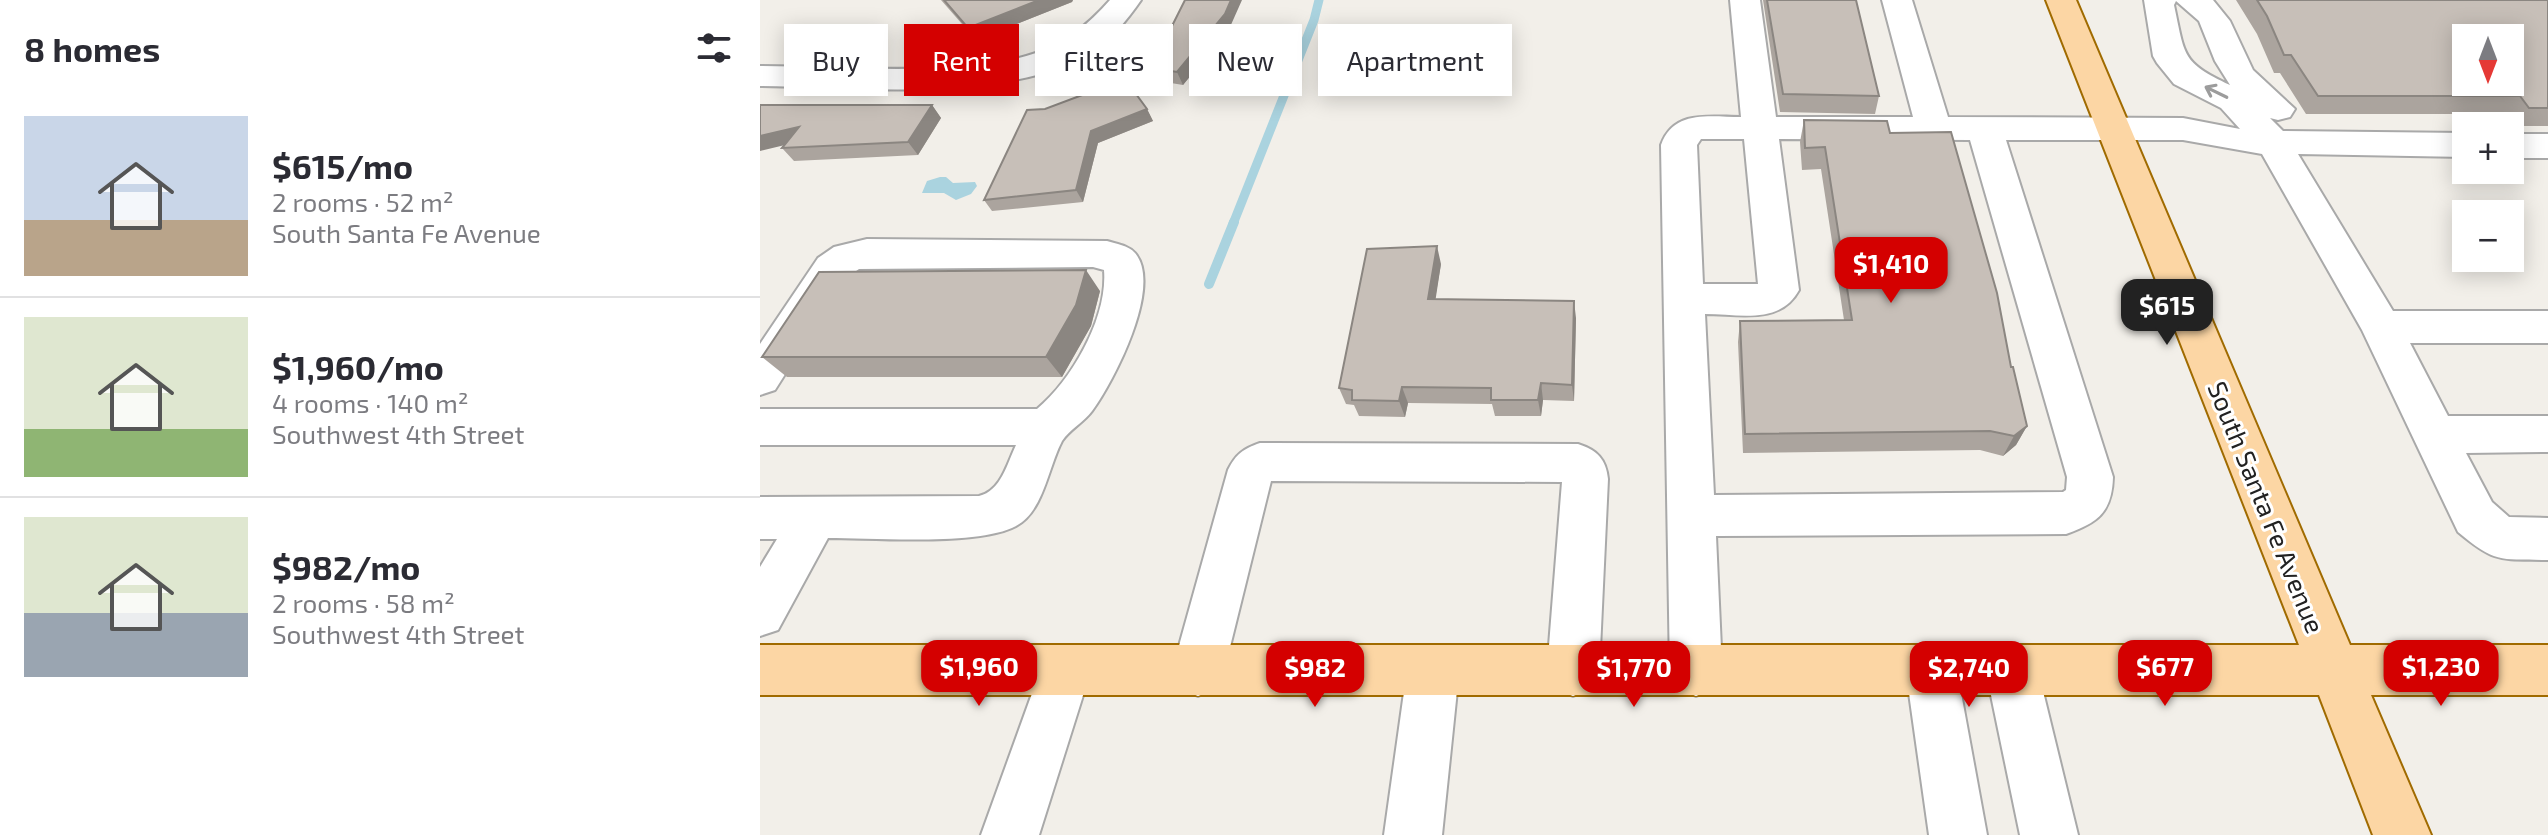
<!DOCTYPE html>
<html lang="en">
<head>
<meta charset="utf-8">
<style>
	:root { --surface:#fff; --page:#f7f7f7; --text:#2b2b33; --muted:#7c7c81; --line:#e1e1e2; --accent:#d40000 }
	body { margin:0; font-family:"Exo 2",sans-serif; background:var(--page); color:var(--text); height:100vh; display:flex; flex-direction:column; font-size:30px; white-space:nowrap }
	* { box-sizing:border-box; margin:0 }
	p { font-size:26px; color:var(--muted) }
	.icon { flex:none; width:44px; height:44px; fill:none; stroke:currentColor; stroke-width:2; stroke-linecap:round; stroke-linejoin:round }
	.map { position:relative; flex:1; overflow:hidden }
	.drawer { display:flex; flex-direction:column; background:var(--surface); width:760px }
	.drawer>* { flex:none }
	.top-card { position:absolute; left:24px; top:24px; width:760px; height:72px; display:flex; gap:16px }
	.needle { width:52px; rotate:180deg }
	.buttons { position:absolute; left:1692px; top:24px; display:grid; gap:16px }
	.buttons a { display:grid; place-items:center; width:72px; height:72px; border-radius:0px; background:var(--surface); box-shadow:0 4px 20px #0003; font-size:40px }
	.price { position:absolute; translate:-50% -68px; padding:0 18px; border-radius:16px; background:var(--accent); color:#fff; font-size:26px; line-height:52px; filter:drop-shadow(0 2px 4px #0008) }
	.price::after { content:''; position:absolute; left:50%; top:48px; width:24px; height:18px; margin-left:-12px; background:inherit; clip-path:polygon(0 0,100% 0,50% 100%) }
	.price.selected { background:#222; color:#fff }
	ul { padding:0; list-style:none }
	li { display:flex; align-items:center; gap:24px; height:200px; padding:0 24px }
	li+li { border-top:2px solid var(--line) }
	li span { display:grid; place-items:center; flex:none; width:224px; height:160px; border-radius:0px; color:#555 }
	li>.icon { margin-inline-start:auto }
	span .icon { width:96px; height:96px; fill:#fffc; stroke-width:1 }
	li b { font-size:34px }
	h2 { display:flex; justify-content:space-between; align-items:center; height:96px; padding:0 24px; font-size:34px }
	.pill { padding:0 28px; border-radius:0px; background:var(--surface); box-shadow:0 4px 20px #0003; font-size:28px; line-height:72px }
	.pill.selected { background:var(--accent); color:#fff }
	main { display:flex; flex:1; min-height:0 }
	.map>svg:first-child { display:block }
	.water { fill:#aad3df }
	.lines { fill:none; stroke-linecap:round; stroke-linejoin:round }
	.stream-far1 { stroke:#aad3df; stroke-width:9 }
	.stream { stroke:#aad3df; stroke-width:10 }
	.minor-casing { stroke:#a9a9a9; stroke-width:4 }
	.major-casing { stroke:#a06b00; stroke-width:4 }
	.minor { fill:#fff; fill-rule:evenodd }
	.major { fill:#fcd6a4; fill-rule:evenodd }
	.wall { fill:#aba49e }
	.shaded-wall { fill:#8b8681 }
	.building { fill:#c7bfb8; stroke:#8b8681; stroke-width:2; fill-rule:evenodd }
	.oneway { stroke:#9c9c9c }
	.labels { text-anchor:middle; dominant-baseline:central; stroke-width:6; stroke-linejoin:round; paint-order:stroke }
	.street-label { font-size:26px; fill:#222; stroke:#fff }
</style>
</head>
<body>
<main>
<section class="drawer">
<h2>8 homes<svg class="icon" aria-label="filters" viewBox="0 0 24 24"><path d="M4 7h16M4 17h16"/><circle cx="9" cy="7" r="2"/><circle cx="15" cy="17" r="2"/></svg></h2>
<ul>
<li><span style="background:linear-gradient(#c9d6e8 65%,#b9a48a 0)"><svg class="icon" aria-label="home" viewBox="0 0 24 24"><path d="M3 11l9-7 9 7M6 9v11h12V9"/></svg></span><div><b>$615/mo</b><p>2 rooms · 52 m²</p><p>South Santa Fe Avenue</p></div></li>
<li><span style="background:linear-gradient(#dfe7d0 70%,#8fb573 0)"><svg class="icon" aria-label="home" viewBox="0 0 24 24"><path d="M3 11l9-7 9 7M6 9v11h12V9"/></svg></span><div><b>$1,960/mo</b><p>4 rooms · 140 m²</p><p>Southwest 4th Street</p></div></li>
<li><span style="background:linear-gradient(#dfe7d0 60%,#9aa5b1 0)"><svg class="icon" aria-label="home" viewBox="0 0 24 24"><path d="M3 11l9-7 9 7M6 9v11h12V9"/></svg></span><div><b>$982/mo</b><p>2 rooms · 58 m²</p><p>Southwest 4th Street</p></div></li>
</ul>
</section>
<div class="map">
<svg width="1788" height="835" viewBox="0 0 1788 835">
	<rect width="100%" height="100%" fill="#f2efe9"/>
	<path class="water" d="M180 177H186L193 183 215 182 217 186 211 194 196 200 184 193H162L167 181Z"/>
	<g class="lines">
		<path class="stream-far1" d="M473 224 554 20 559 0"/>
		<path class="stream" d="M449 284 474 222"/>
		<g class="minor-casing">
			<path id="minor" d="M350 0H381C367 20 352 39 331 52 250 104 94 87 0 86V66C78 66 204 78 276 53 306 43 329 24 350 0Z
				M970 0H1000L1016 117H1153L1122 0H1152L1188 117 1423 118 1480 129 1461 108 1414 84 1397 63 1393 56 1384 0H1453L1470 21 1493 70 1535 109 1530 117 1518 120 1510 118 1523 131 1706 133V157L1538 154 1633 311H1788V343H1650L1688 416H1788V452L1706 453 1732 502 1749 517 1788 518V560C1741 559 1736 564 1698 532L1602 330 1502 154 1423 140H1246L1353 477C1352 513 1337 523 1306 534L956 536 962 671 954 689 936 696 918 689 910 671 901 145C914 109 950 117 981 117ZM1416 1 1439 21 1455 61 1470 85C1421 62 1425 56 1414 5ZM941 139H984L998 284H943L937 145ZM1019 139 1210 140 1307 477 1306 490 1303 492 954 495 945 314C980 314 1020 325 1039 290Z
				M1750 134H1788V158H1750Z
				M107 239 347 241C356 244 368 245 375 253 403 286 354 381 332 411 324 422 309 430 302 441 288 467 284 511 256 526 219 546 114 538 68 538L18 630 0 636V567L17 539H0V497L219 496C241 491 247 464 256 445H0V409H277C312 380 348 317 344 270L333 267 99 269 86 278 15 390 0 395V344L58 258 74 247Z
				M500 443 818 444C837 450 846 459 848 479L839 671 831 689 813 696 795 689 787 671 802 482 511 481 464 671 456 689 438 696 420 689 412 671 468 470C476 454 483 449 500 443Z
				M305 645 323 652 331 670 279 835H221L287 652Z
				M673 646 691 653 699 671 682 835H624L647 671 655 653Z
				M1182 646 1200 653 1208 671 1201 693 1227 835H1169L1149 693 1164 653Z
				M1252 646 1270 653 1278 671 1318 835H1260L1226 671 1234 653Z"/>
		</g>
		<g class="major-casing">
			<path id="major" d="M1286 0H1316L1590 645H1788V695H1611L1671 835H1613L1559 695H0V645H1539Z"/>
		</g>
		<use href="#minor" class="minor"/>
		<use href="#major" class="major"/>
	</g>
	<path class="wall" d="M181 0H313L312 2 216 40Z
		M1003 0H1096L1119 96 1115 114 1020 112Z
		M1476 0H1788V126H1753L1744 114H1546L1520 73H1514L1497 34Z
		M470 27 423 85 387 79 380 66Z
		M172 105 181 118 158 155 34 161 22 148Z
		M285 109H387L393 121 338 143 323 202 232 211 224 200Z
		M1044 120 1130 133 1251 367 1267 426 1256 445 1243 456 1220 450 983 453 978 342 980 321 1084 320 1061 169 1042 170 1040 142Z
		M681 264 675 299 816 318 814 401 783 400 781 416H735L732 404 648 403 645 417 599 416 594 405 586 404 579 388Z
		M340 291 331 326 302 377H27L2 357Z"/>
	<path class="shaded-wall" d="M279 0H313L312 2 216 40 208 28Z
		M471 0H482L470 27 423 85 417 72Z
		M172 105 181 118 158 155 148 142Z
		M387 109 393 121 338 143 323 202 316 190 331 131Z
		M39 127 50 139 0 151V136Z
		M677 246 681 264 673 316 668 299Z
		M326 270 340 291 331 326 302 377 286 357Z
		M814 301 816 318 814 401 812 385Z
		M781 383 783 400 781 416 778 400Z
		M642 387 648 403 645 417 639 401Z
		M1267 426 1256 445 1243 456 1254 436Z"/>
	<path class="building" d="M184 0H279L208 28Z
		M425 0H471L465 14 417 72 380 66 408 34Z
		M1007 0H1096L1119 96 1023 94Z
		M1497 0H1788V108H1769L1760 96H1558L1531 55H1524L1507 16ZM1706 38H1750V82H1706Z
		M365 79 387 109 331 131 316 190 224 200 267 110 285 109Z
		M0 105H172L148 142 22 148 39 127 0 136Z
		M1044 120 1127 121 1130 133 1191 132 1237 293 1251 367H1253L1267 426 1254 436 1230 431 985 434 980 321 1092 320 1065 147 1045 148Z
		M677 246 668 299 814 301 812 385 781 383 778 400H731V388L642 387 639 401 592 400V390L579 388 607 249Z
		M326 270 316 305 286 357H2L59 272Z"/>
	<defs><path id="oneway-shaft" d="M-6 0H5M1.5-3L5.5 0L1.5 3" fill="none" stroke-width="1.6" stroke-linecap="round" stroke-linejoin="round" transform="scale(2)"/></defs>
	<use class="oneway" href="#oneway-shaft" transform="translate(1456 92) rotate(-154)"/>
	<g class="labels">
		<g class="street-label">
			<text transform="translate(1507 507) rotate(68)">South Santa Fe Avenue</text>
		</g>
	</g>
</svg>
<div class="buttons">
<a><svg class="needle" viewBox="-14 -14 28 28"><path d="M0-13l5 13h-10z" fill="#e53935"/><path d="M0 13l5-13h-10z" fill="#7c7c81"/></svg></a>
<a>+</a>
<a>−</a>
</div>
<b class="price" style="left:1131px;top:305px">$1,410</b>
<b class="price selected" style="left:1407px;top:347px">$615</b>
<b class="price" style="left:219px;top:708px">$1,960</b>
<b class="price" style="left:1405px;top:708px">$677</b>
<b class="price" style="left:1681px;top:708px">$1,230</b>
<b class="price" style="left:555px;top:709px">$982</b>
<b class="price" style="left:874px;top:709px">$1,770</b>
<b class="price" style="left:1209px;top:709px">$2,740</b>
<div class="top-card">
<a class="pill">Buy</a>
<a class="pill selected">Rent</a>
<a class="pill">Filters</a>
<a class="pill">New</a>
<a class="pill">Apartment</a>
</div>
</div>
</main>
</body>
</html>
